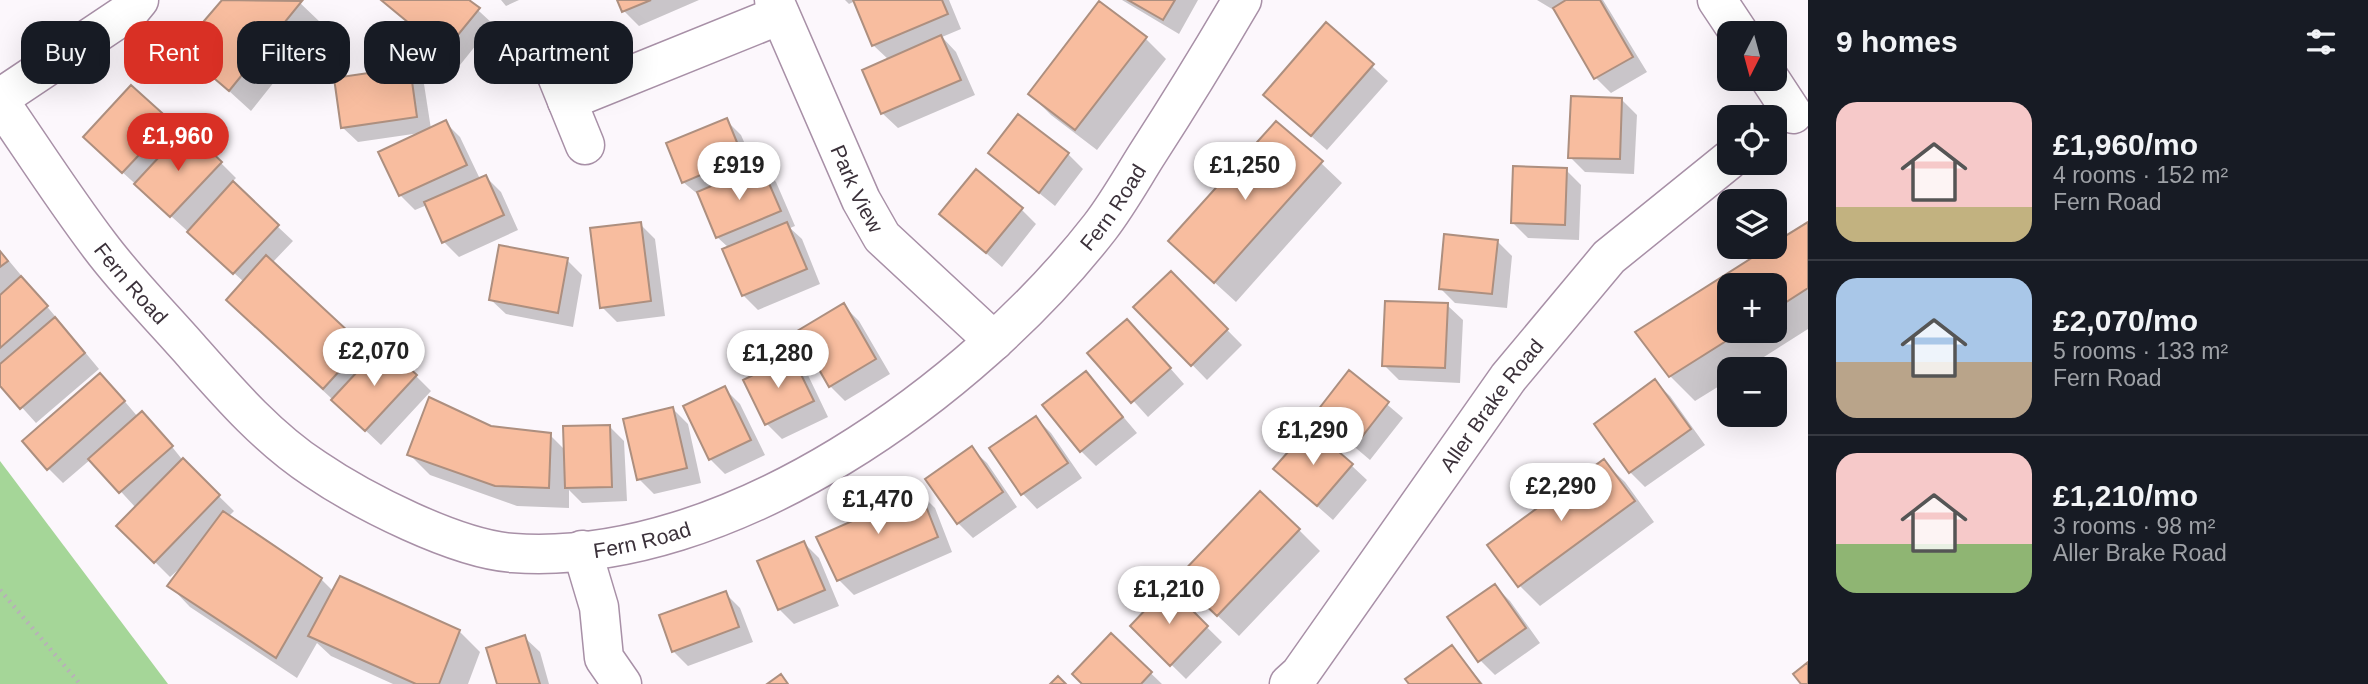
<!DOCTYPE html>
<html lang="en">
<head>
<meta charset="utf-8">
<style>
	:root { --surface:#171b24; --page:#20242c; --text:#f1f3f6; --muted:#9ea1a6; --line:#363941; --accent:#d93025 }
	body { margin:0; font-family:Arial,sans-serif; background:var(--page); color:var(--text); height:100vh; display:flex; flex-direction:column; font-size:26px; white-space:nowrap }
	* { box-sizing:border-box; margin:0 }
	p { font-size:23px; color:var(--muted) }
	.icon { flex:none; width:38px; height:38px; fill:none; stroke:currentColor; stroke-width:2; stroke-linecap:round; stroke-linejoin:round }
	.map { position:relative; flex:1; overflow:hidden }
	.sheet { display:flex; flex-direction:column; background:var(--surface); width:560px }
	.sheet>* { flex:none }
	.hud { position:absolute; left:21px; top:21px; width:665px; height:63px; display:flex; gap:14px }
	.needle { width:46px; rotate:186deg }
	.fabs { position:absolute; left:1717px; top:21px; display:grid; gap:14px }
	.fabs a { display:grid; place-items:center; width:70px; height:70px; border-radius:14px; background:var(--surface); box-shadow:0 7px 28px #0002; font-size:35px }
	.price { position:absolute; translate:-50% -60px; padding:0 16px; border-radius:24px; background:#fff; color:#222; font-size:23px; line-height:46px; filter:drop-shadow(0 2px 4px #0008) }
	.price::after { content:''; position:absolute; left:50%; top:42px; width:21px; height:16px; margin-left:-10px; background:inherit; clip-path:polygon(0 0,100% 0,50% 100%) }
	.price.on { background:var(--accent); color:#fff }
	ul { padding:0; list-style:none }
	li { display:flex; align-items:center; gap:21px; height:175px; padding:0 28px }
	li+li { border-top:2px solid var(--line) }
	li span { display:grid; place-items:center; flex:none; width:196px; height:140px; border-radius:21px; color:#555 }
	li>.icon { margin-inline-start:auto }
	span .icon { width:84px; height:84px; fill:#fffc; stroke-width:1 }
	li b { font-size:30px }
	h2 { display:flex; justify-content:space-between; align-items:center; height:84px; padding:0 28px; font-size:30px }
	.chip { padding:0 24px; border-radius:21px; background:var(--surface); box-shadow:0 7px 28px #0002; font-size:24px; line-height:63px }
	.chip.on { background:var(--accent); color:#fff }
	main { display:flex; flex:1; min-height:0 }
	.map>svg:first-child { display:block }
	.forest { fill:#a5d698 }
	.shadow { fill:#0003; fill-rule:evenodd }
	.building { fill:#f8bd9f; stroke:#ad8f7f; stroke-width:2 }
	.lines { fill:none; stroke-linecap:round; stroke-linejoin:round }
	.minor-casing { stroke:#a890a7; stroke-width:41 }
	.path { stroke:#b8b1b8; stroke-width:4.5; stroke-dasharray:2 5; stroke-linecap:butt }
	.minor { stroke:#fff; stroke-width:38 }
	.labels { text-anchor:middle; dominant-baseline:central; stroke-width:5; stroke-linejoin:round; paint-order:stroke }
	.street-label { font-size:21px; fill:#3b313a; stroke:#fcf7fc }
</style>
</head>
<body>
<main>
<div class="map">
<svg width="1808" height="684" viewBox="0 0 1808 684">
	<rect width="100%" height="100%" fill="#fcf7fc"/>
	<path class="forest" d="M0 461 168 684H0Z"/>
	<path class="shadow" d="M222 0H297L321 23 251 111 183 49Z
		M383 0H467L493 24 460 65Z
		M501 0H519L506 6Z
		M619 0H699L639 26 624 11Z
		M845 0H949L961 29 942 37 956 52 975 95 898 128 882 113 889 60 873 45 855 1 849 4Z
		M1122 0H1198L1179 34Z
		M1537 0H1565L1562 5 1570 0H1603L1647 72 1611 93 1596 78 1557 12Z
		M1327 25 1388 81 1327 150 1281 110Z
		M1145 38 1166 59 1097 150 1051 115 1030 94Z
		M409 69 424 84 431 129 445 122 460 137 480 179 486 177 501 192 518 230 459 257 444 242 427 205 415 210 400 195 420 133 358 142 342 127Z
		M1622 100 1637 115 1634 174 1585 172 1570 157Z
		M726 120 741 135 756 169 761 167 776 182 795 226 790 228 802 239 820 284 758 310 743 295 729 248 717 237 700 196 683 182Z
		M169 122 221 163 236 178 231 183 293 241 272 263 373 357 416 376 431 391 381 445 249 321 244 282 100 152Z
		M990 153 1068 154 1083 169 1055 206Z
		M1321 163 1342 183 1236 302 1191 261Z
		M1566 170 1581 185 1579 240 1528 238 1513 223Z
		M1021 209 1036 224 1002 267 941 214Z
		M640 224 655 239 665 316 617 322 602 307Z
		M1808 224V329L1745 369H1729V380L1695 401 1670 376 1638 332ZM1729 285H1774V331H1729Z
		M1497 241 1512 256 1507 308 1455 303 1440 288Z
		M0 250 99 369 36 423 0 383Z
		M567 260 582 275 573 327 506 314 490 299Z
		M1171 273 1242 345 1207 380 1136 307Z
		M1447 305 1463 320 1460 383 1399 380 1384 365Z
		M844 306 859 321 890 374 845 401 830 386Z
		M1142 336 1184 384 1148 417 1090 353Z
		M792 358 807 373 828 417 782 439 767 424 746 381Z
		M1086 373 1137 433 1096 466 1081 451Z
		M1350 373 1403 418 1370 460 1317 415Z
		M1655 382 1670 396 1705 445 1645 487 1630 472 1597 425Z
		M725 389 740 404 765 455 725 474 710 459Z
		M115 390 138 417 157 428 185 463 234 511 228 517 321 579 334 592 459 631 480 652 468 684H393L331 656 317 643 297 678 190 607 170 586 187 562 170 577 119 526 136 508 91 459 63 483 48 468Z
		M673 409 688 424 701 483 654 494 639 479Z
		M1036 418 1051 433 1082 478 1037 509 1023 494Z
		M609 426 624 441 627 501 582 503 569 490V508L517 506 430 475 409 454 550 435 565 450Z
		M972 449 987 463 1017 507 973 538 958 523 928 479Z
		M1604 462 1625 482 1654 522 1540 606 1519 585Z
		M1352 466 1367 480 1333 520 1291 483Z
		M920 493 935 508 952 552 854 595 839 580Z
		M1299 530 1320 551 1239 636 1200 599Z
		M804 543 819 558 839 606 794 624 779 609Z
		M1495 586 1510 601 1540 643 1495 675 1480 660Z
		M1168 589 1222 642 1186 679 1132 626Z
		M725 593 740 608 753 642 688 666 673 651Z
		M1111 635 1162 684H1084Z
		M524 637 540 652 549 684H498Z
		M1452 647 1483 684H1411Z"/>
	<path class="building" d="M222 0 302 1 229 91 180 49Z
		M381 0H469L480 8 444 52Z
		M617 0H651L622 12Z
		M853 0H942L948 14 872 46Z
		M1128 0H1175L1163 20Z
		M1566 0H1600L1633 57 1594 79 1553 8Z
		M1099 1 1147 37 1075 130 1028 94Z
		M1326 22 1374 64 1311 136 1263 95Z
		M941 35 961 80 881 114 862 70Z
		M410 67 417 117 341 128 334 78Z
		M131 85 171 121 122 173 83 137Z
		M1571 96 1622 98 1620 159 1568 158Z
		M1018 114 1069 153 1039 193 988 153Z
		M727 118 743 157 682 183 666 143Z
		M446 120 467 165 399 196 378 152Z
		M1276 121 1323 161 1214 283 1168 241Z
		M186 128 222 162 170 217 134 184Z
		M761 165 781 211 716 238 697 192Z
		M1513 166 1567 168 1565 225 1511 223Z
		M976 169 1023 208 986 253 939 214Z
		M486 175 504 215 442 243 424 202Z
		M233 181 279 225 233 274 187 232Z
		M641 222 651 301 600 308 590 228Z
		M787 222 807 269 742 296 722 249Z
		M1808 222V288L1774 310V285H1729V331H1742L1669 377 1635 332 1769 247H1774V243Z
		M1444 234 1498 240 1492 294 1439 289Z
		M499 245 568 258 558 313 489 300Z
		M0 251 8 261 0 267Z
		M266 255 363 345 323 389 226 300Z
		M1171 271 1228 329 1191 366 1133 307Z
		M21 276 48 306 0 348V295Z
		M1385 301 1448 303 1445 368 1382 366Z
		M844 303 876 359 829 387 797 331Z
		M55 317 85 353 20 409 0 386V364Z
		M1127 319 1171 368 1131 403 1087 353Z
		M383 344 417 375 365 431 331 400Z
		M792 356 814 401 765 425 743 380Z
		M1349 370 1389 402 1354 447 1314 415Z
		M1086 371 1123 417 1080 452 1042 405Z
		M100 373 125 401 47 470 22 441Z
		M1655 379 1691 429 1629 473 1594 424Z
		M725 386 751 440 709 460 683 406Z
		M429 397 491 426 551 433 549 488 495 486 407 455Z
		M673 407 687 468 637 480 623 419Z
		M142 411 173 446 119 493 88 459Z
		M1036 416 1068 463 1021 495 989 448Z
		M610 425 612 487 565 488 563 426Z
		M1310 427 1353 464 1317 506 1273 469Z
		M972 446 1003 492 957 524 925 479Z
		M183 458 220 495 154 563 116 526Z
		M1604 459 1635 501 1518 587 1487 545Z
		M920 491 938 537 837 581 816 537Z
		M1260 491 1300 529 1217 616 1177 578Z
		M223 511 322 578 276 658 167 586Z
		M804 541 825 590 778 610 757 561Z
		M340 576 460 630 439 684H416L308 636Z
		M1495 584 1526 628 1478 662 1447 617Z
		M1168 586 1208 626 1170 666 1130 626Z
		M726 591 739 627 672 652 659 615Z
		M1111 633 1152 672 1141 684H1082L1072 674Z
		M525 635 540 684H497L486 648Z
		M1452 645 1481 684H1409L1405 679Z
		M1808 662V684H1801L1793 674Z
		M781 674 788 684H767Z
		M1058 676 1066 684H1050Z"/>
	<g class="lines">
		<g class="minor-casing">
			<g id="minor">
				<path id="s1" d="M774 0 861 200 882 237 994 341"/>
				<path d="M1717 0 1739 33"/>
				<path d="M550 59 585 145"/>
				<path d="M1770 79 1793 114"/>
				<path d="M0 98 130 11 139 0"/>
				<path d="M567 101 780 15"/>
				<path id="s2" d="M0 102C33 150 65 200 100 246 127 282 159 314 188 347 226 390 266 437 315 469 362 501 456 549 513 553 729 568 974 389 1100 227 1117 205 1131 180 1146 156 1179 105 1211 53 1242 0"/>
				<path d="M582 550 599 607 604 658 622 684"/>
				<path id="s3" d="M1289 684 1300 674 1508 378 1609 257 1729 160"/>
			</g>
		</g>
		<path class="path" d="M0 590 80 684"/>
		<use href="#minor" class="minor"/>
	</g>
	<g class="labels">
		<g class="street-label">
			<text stroke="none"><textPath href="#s1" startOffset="206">Park View</textPath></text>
			<text stroke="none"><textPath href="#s2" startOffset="1421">Fern Road</textPath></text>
			<text stroke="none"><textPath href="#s2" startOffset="224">Fern Road</textPath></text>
			<text stroke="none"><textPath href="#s3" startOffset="345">Aller Brake Road</textPath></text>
			<text stroke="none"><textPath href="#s2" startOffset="833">Fern Road</textPath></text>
		</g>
	</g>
</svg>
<div class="fabs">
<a><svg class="needle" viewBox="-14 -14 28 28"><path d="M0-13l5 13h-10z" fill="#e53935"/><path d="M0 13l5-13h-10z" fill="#9ea1a6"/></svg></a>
<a><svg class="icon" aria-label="locate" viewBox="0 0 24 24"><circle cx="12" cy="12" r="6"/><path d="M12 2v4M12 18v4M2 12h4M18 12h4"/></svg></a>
<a><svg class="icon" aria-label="layers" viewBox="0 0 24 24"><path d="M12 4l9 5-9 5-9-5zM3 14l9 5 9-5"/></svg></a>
<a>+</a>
<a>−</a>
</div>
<b class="price on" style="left:178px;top:173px">£1,960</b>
<b class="price" style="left:739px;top:202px">£919</b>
<b class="price" style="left:1245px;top:202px">£1,250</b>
<b class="price" style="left:374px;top:388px">£2,070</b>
<b class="price" style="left:778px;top:390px">£1,280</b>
<b class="price" style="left:1313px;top:467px">£1,290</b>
<b class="price" style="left:1561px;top:523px">£2,290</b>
<b class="price" style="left:878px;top:536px">£1,470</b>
<b class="price" style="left:1169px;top:626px">£1,210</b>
<div class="hud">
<a class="chip">Buy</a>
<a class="chip on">Rent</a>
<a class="chip">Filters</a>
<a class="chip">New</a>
<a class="chip">Apartment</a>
</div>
</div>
<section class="sheet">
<h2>9 homes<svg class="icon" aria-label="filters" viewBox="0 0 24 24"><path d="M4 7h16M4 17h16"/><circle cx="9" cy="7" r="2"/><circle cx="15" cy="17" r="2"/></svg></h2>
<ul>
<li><span style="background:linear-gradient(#f6c9c9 75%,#c2b280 0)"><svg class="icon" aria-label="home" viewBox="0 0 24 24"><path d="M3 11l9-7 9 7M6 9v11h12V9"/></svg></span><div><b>£1,960/mo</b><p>4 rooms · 152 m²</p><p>Fern Road</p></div></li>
<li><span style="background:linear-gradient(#a9c7e8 60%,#b9a48a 0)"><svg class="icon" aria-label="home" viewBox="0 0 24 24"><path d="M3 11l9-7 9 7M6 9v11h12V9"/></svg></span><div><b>£2,070/mo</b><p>5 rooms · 133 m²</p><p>Fern Road</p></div></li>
<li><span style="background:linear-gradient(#f6c9c9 65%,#8fb573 0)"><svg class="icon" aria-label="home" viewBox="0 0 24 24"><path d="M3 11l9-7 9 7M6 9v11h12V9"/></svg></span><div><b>£1,210/mo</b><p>3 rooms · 98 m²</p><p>Aller Brake Road</p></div></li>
</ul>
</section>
</main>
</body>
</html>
